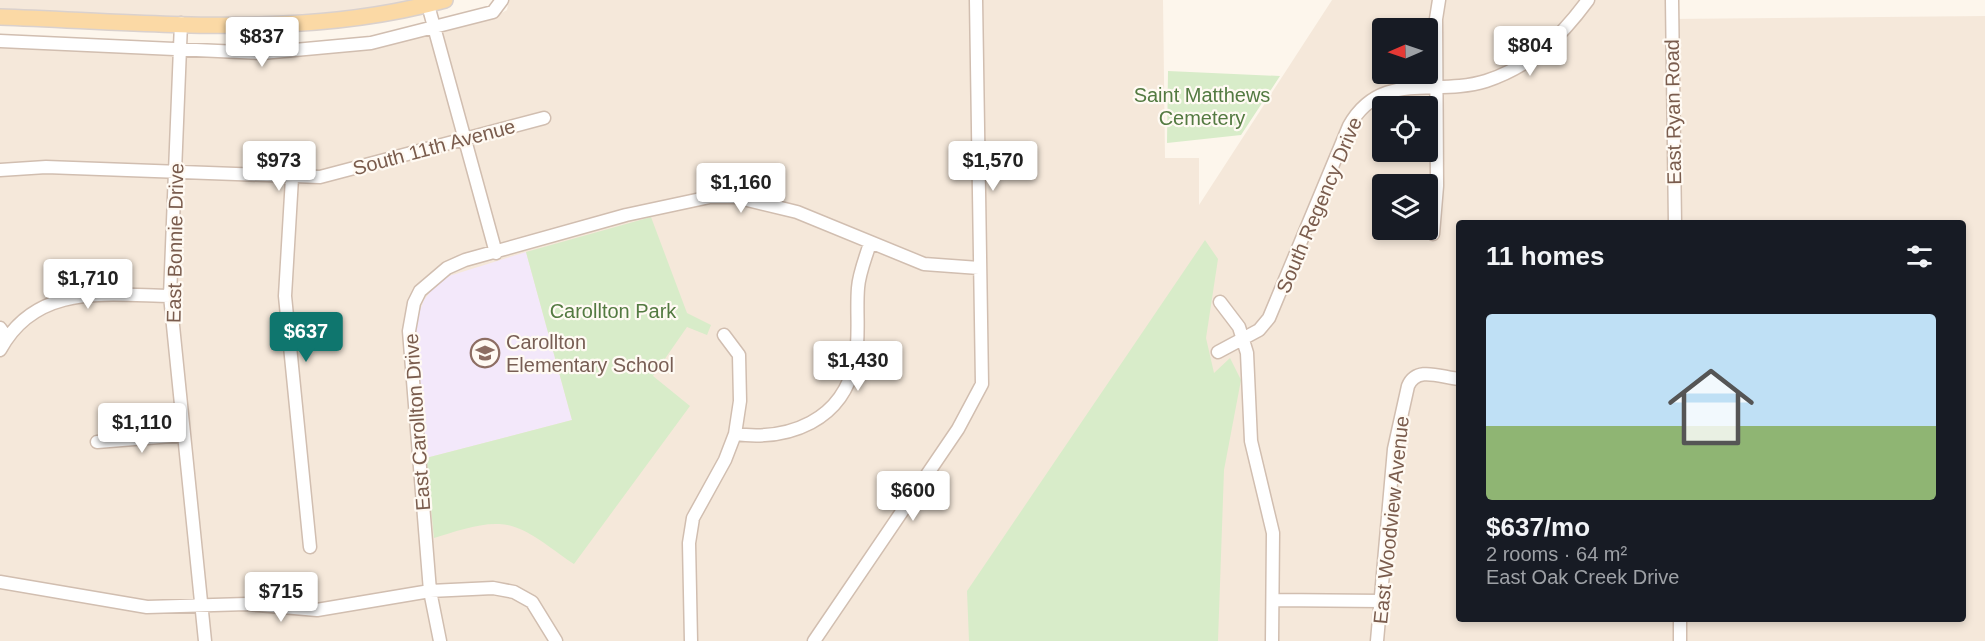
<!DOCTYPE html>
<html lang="en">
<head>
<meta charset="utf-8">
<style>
	:root { --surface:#171b24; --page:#20242c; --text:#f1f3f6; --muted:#9ea1a6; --accent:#0f766e }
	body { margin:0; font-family:Arial,sans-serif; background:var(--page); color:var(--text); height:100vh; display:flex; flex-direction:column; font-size:22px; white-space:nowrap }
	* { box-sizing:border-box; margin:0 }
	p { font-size:20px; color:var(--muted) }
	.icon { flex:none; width:33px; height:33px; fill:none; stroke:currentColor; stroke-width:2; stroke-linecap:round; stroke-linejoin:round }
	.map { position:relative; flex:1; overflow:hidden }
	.sheet { position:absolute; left:1456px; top:220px; width:510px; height:402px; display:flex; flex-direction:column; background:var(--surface); border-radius:6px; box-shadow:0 3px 9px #0003 }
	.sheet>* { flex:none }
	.needle { width:39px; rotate:268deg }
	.tools { position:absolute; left:1372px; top:18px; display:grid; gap:12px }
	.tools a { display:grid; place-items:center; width:66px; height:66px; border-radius:6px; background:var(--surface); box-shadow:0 3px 9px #0003; font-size:30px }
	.price { position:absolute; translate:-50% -51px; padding:0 14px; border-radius:6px; background:#fff; color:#222; font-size:20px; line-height:39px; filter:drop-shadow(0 2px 3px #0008) }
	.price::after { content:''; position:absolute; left:50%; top:36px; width:18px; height:14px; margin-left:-9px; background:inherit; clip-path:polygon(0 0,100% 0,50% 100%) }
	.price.selected { background:var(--accent); color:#fff }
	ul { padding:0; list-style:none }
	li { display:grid; align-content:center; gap:12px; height:318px; padding:0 30px }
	li span { display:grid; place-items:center; height:186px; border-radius:6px; color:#555 }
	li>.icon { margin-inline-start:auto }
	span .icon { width:108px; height:108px; fill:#fffc; stroke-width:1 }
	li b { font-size:26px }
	h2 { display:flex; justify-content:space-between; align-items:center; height:72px; padding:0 30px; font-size:26px }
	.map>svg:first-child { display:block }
	.residential { fill:#f5e8da; fill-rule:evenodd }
	.education { fill:#f3e8fa }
	.green { fill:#d8ecc9 }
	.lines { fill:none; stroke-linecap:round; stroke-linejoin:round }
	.minor-casing { stroke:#d1beb0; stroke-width:15 }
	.major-casing { stroke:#dad1cd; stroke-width:18 }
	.minor { stroke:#fff; stroke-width:12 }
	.major { stroke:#fbd9a5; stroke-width:15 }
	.labels { text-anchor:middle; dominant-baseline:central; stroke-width:4.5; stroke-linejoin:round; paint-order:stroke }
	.park-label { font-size:20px; fill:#537a41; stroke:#fffaf3 }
	.street-label { font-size:20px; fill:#7a5c4d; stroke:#fffaf3 }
	.education-label { font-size:20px; fill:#785e54; stroke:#fffaf3; text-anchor:start }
</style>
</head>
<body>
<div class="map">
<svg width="1985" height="641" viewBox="0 0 1985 641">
	<rect width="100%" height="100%" fill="#fdf6ec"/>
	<path class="residential" d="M0 0H421L288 20 0 11Z
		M509 0H1163L1165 158H1199V205L1332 0H1667L1668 19 1985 16V641H0V46L256 57 498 15 507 10ZM1383 28H1428V74H1383ZM1383 106H1428V152H1383ZM1383 184H1428V230H1383ZM1460 224H1964V620H1460Z"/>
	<path class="education" d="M526 252 572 420 426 458 414 345 415 323 424 300 436 284 449 276Z"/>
	<path class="green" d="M1168 71 1280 76 1241 135 1167 143Z
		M651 217 687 313 711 325 707 335 687 327 653 376 690 406 574 564C553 551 525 524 499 524 478 523 454 532 434 538L426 458 572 420 526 252Z
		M1205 240 1218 259 1206 338 1214 373 1230 358 1241 380 1224 470 1218 641H969L967 591Z"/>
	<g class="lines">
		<g class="minor-casing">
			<path id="minor" d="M1672 0 1675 224
				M428 5 496 253
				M181 23 170 296 205 641
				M0 41 262 53 371 43 493 12 502 0
				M0 170 46 167 320 177 544 118
				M292 178 285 296 310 547
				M1433 234 1437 186 1436 19 1439 0
				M1220 302 1239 327 1247 353 1251 441 1273 533 1272 641
				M0 328 7 338
				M0 350C36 283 106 295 170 296
				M1218 352 1259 330 1269 318 1349 126C1381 69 1435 97 1486 81 1531 66 1560 38 1588 0
				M735 434C789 441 843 421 855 361 860 337 856 313 858 288 859 273 866 257 870 243
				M97 442 184 435
				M0 582 147 607 247 604 317 610 430 591 493 588 514 592 532 602 556 641
				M1274 600 1382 601
				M1680 620V641
				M440 641 430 591 409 331 414 303 420 291 447 268 465 260 626 215 710 197H735L797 212 924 264 979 268
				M691 641 689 543 693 518 725 460 735 434 740 401 739 355 724 335
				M814 641 958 429 982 384 976 0
				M1377 641 1394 449 1408 386C1417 365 1442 378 1460 379"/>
		</g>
		<g class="major-casing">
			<path id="major" d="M0 17C147 22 301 40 445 0"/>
		</g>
		<use href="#minor" class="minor"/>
		<use href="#major" class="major"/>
	</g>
	<defs>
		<g id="school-ring" transform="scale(1.5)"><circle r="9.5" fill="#fffaf3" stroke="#8d6e63" stroke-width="1.5"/><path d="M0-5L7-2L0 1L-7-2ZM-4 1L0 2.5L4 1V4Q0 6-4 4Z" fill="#8d6e63"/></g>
	</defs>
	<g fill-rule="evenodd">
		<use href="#school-ring" x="485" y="353"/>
	</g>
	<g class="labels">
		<g class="park-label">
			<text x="1202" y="95">Saint Matthews<tspan x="1202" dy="23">Cemetery</tspan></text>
			<text x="613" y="311">Carollton Park</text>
		</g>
		<g class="street-label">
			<text transform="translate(1673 112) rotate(-91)">East Ryan Road</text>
			<text transform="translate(434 147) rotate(-15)">South 11th Avenue</text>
			<text transform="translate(1319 205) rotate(-67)">South Regency Drive</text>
			<text transform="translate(175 243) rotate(-89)">East Bonnie Drive</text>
			<text transform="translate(417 422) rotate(-94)">East Carollton Drive</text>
			<text transform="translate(1391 520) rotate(-84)">East Woodview Avenue</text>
		</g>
		<g class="education-label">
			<text x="506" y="342">Carollton<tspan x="506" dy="23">Elementary School</tspan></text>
		</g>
	</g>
</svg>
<div class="tools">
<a><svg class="needle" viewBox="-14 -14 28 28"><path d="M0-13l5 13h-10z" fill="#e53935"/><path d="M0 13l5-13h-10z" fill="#9ea1a6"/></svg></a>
<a><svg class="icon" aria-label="locate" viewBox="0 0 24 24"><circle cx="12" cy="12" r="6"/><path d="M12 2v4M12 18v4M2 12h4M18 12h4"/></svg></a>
<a><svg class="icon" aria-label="layers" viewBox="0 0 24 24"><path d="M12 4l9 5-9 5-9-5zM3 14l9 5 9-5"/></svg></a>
</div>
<b class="price" style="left:262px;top:68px">$837</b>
<b class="price" style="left:1530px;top:77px">$804</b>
<b class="price" style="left:279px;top:192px">$973</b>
<b class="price" style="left:993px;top:192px">$1,570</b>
<b class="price" style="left:741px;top:214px">$1,160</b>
<b class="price" style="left:88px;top:310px">$1,710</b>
<b class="price selected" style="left:306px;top:363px">$637</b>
<b class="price" style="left:858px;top:392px">$1,430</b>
<b class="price" style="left:142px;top:454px">$1,110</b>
<b class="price" style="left:913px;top:522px">$600</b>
<b class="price" style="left:281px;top:623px">$715</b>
<section class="sheet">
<h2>11 homes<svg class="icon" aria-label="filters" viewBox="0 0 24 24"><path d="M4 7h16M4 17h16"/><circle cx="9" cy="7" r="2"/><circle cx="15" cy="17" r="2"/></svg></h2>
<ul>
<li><span style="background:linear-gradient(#bfe0f5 60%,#8fb573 0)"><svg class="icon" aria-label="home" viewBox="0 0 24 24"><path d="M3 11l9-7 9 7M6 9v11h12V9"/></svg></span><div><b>$637/mo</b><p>2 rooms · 64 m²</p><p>East Oak Creek Drive</p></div></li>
</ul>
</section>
</div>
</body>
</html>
